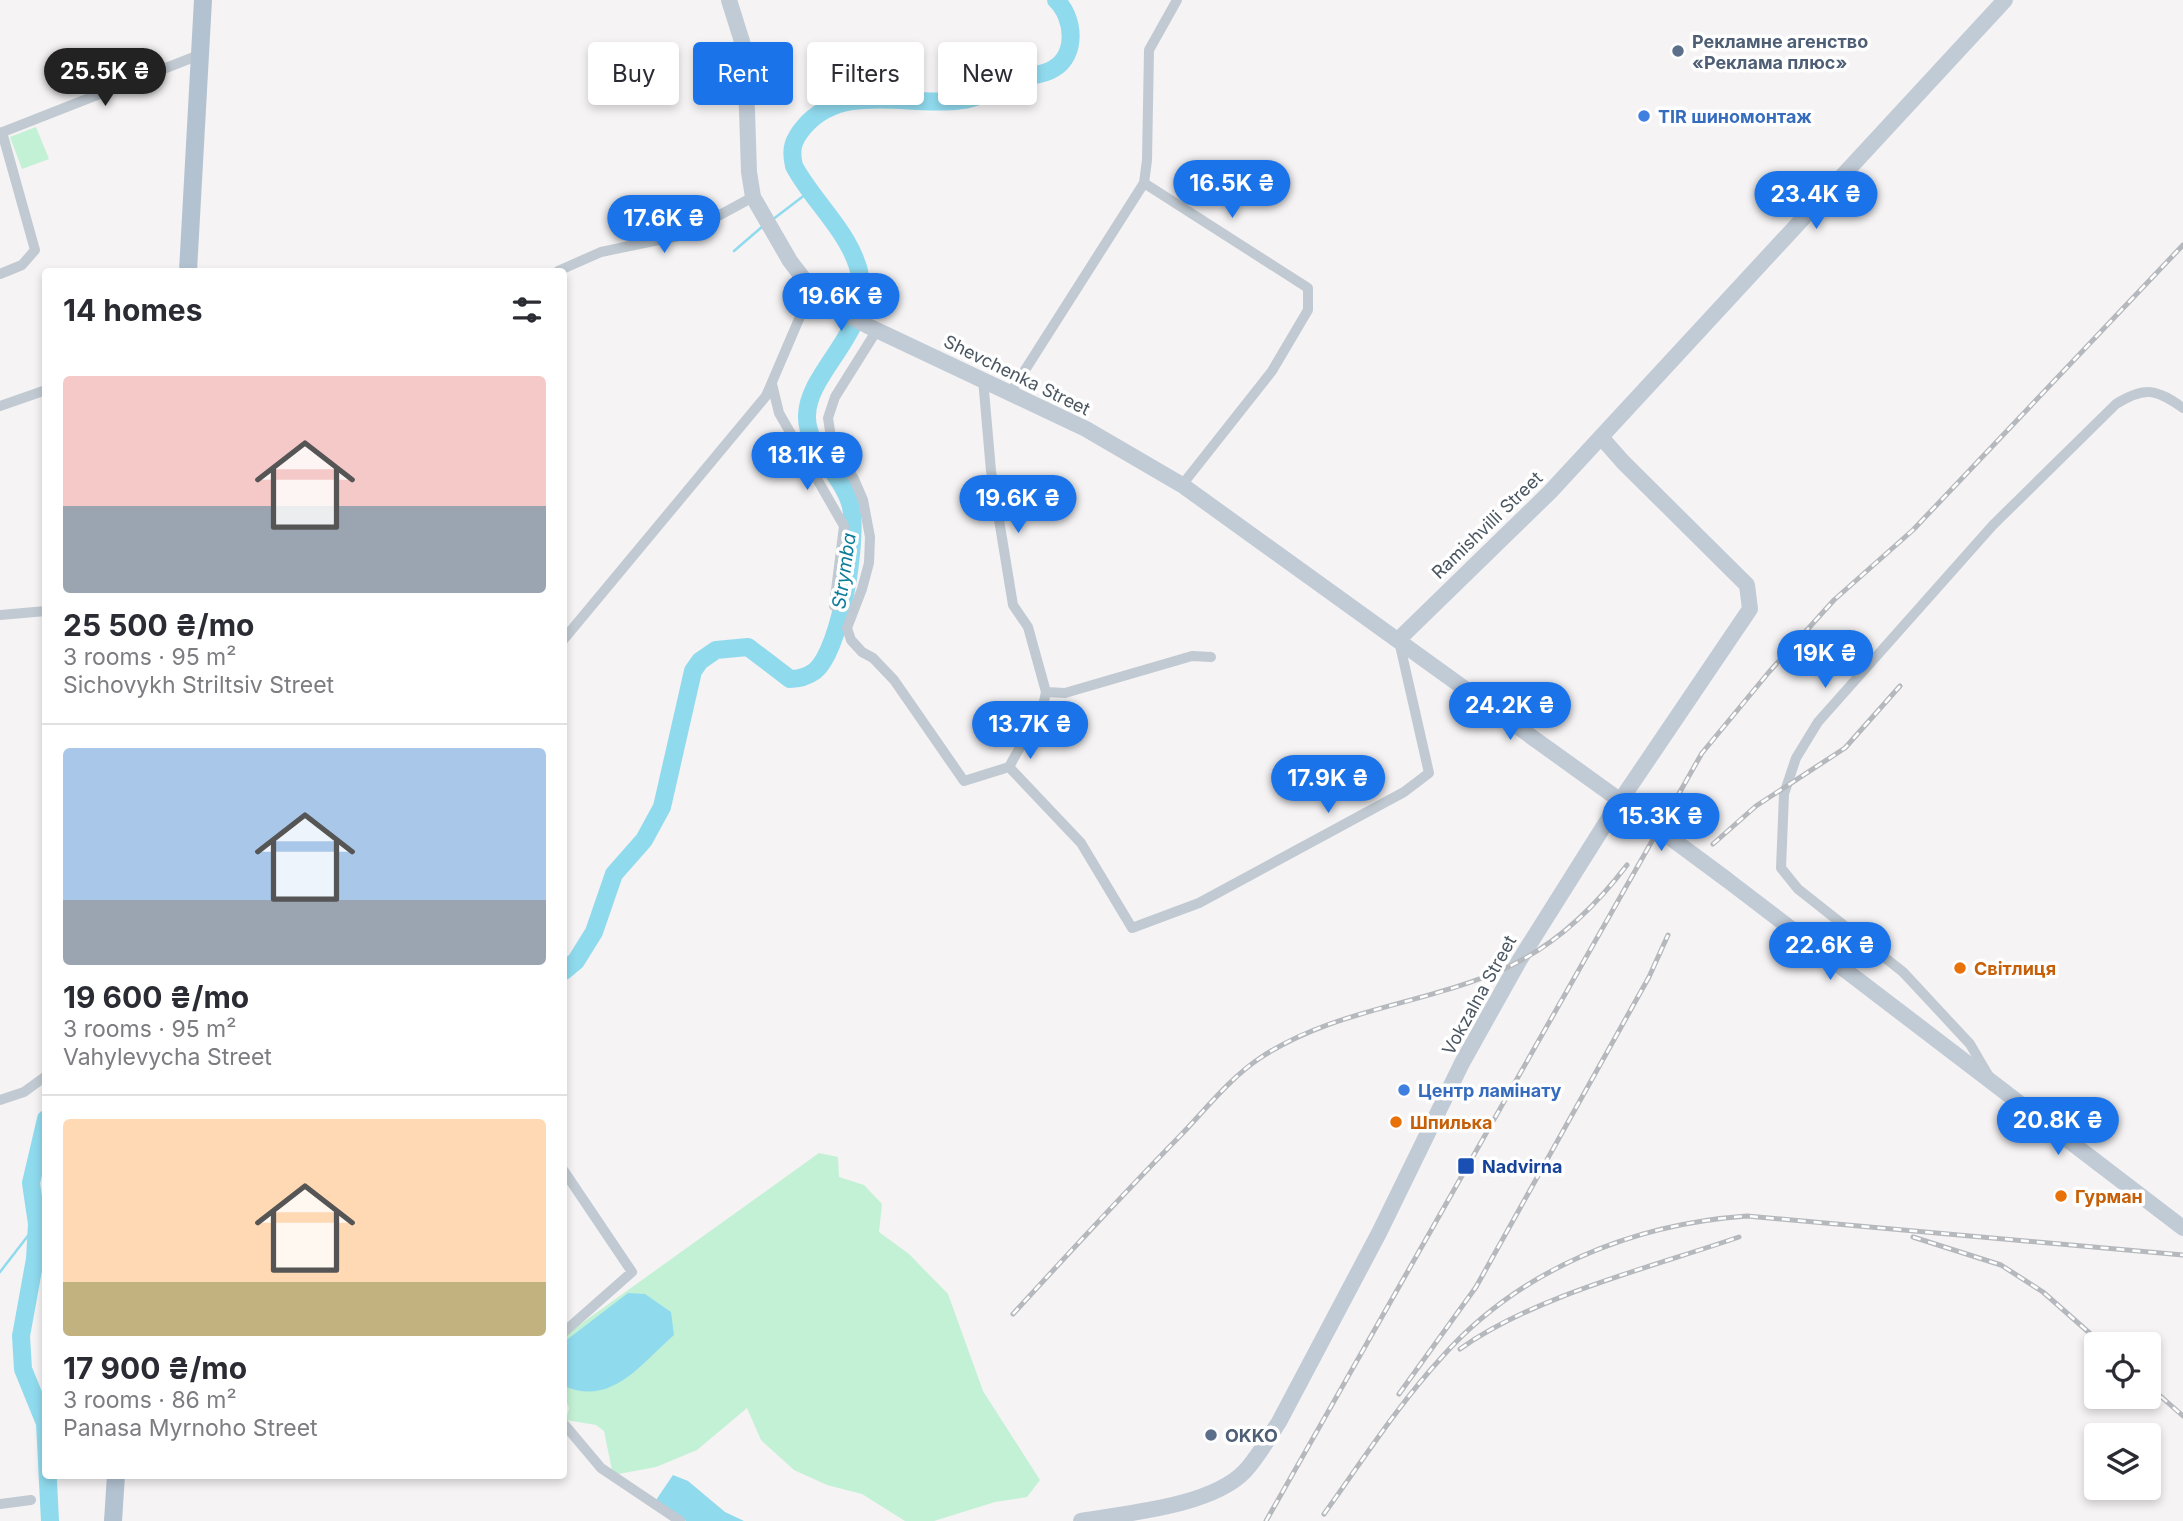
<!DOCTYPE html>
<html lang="en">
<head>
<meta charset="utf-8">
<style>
	:root { --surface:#fff; --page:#f2f2f3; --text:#2b2b33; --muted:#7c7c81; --line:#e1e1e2; --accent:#1a73e8 }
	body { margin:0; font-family:Inter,sans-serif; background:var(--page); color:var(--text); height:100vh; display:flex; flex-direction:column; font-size:26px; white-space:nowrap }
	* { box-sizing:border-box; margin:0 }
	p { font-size:23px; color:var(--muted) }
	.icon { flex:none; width:38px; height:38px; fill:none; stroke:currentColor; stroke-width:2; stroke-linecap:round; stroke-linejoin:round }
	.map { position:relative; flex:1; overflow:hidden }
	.details { position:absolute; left:42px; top:268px; width:525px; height:1211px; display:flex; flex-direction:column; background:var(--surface); border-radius:7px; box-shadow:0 4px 10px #0003 }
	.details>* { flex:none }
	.guide { position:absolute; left:588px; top:42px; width:665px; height:63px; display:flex; gap:14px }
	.fabs { position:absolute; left:2084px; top:1332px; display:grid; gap:14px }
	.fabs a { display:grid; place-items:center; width:77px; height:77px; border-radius:7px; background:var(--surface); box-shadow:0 4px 10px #0003; font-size:35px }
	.price { position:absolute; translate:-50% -60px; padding:0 16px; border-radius:24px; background:var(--accent); color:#fff; font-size:23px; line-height:46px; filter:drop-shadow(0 2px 4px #0008) }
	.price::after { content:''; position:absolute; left:50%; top:42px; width:21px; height:16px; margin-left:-10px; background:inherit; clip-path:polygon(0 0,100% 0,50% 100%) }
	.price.current { background:#222; color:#fff }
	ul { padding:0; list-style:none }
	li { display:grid; align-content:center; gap:14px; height:371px; padding:0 21px }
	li+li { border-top:2px solid var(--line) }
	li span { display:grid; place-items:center; height:217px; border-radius:7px; color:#555 }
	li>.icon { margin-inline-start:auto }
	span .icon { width:126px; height:126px; fill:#fffc; stroke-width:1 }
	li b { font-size:30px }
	h2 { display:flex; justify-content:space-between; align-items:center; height:84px; padding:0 21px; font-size:30px }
	.tag { padding:0 24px; border-radius:7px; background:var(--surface); box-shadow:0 4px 10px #0003; font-size:24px; line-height:63px }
	.tag.current { background:var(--accent); color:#fff }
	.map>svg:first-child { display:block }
	.green { fill:#c3f1d5 }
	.water { fill:#90daee }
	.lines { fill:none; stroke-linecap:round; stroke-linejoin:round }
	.stream { stroke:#90daee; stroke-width:2.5 }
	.river { stroke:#90daee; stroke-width:18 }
	.street { stroke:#c1cad2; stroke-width:10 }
	.secondary { stroke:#c1cbd6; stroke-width:16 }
	.primary { stroke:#b3c2d1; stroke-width:18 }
	.rail-casing { stroke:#b5b8bd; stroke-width:5 }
	.rail { stroke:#fff; stroke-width:2.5; stroke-dasharray:8; stroke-linecap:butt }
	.secondary-bridge { stroke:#c1cbd6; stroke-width:16 }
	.service-dot { fill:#5c6f8a; stroke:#fff; stroke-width:2.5 }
	.shop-dot { fill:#3f7fe0; stroke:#fff; stroke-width:2.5 }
	.food-dot { fill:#e8710a; stroke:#fff; stroke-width:2.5 }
	.transit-dot { fill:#1a4fb4; stroke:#fff; stroke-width:2.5 }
	.labels { text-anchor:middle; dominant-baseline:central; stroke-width:7; stroke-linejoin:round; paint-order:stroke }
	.service-label { font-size:18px; font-weight:bold; fill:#4e5e75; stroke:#fff; text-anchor:start }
	.shop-label { font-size:18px; font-weight:bold; fill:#366cbe; stroke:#fff; text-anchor:start }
	.street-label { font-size:18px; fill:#4a5661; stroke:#fff }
	.food-label { font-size:18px; font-weight:bold; fill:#c56008; stroke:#fff; text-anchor:start }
	.transit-label { font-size:18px; font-weight:bold; fill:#164399; stroke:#fff; text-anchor:start }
	.water-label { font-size:19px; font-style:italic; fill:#0c7c9b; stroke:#fff }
</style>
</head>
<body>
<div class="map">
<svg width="2183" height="1521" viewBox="0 0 2183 1521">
	<rect width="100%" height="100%" fill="#f5f3f3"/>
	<path class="green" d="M36 127 49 159 22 169 10 137Z
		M819 1153 838 1157 839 1177 864 1185 882 1204 879 1232 909 1254 948 1294 983 1391 1040 1480 1027 1497 995 1502 934 1521H905L862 1494 827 1485 794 1470 761 1440 747 1408 697 1450 656 1467 613 1475 604 1431 596 1425 566 1420 569 1408 564 1396V1336Z"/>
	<path class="water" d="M628 1293 645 1294 671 1312 674 1335C641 1364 611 1407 564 1386V1342Z
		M673 1475 688 1481 725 1512 744 1521H686L654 1503Z"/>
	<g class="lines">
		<path class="stream" d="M772 220 810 191
			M734 251 763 226
			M0 1272 37 1224"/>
		<path class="river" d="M564 971 576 961 594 932 614 874 644 840 662 807 693 671 700 661 716 650 748 647 790 679C799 679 808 676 815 671 841 649 858 539 851 507 844 475 806 449 807 416 807 373 870 332 861 280 854 235 814 204 794 166 790 149 793 140 804 127 843 81 910 108 962 100 981 98 999 85 1017 79 1028 75 1042 76 1053 69 1078 55 1074 17 1056 0
			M46 1119 31 1183 37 1224 35 1259 21 1336 23 1369 45 1423 50 1521"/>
		<path class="street" d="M0 133 199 55
			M1144 183 1147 160 1149 50 1177 0
			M558 271 601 252 683 235 753 197
			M0 274 22 265 35 250 2 132
			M877 330 835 397 828 418 832 444 854 479 863 500 870 537 869 563 862 589 847 628 851 640 862 652 873 658 894 680 964 781 1009 767 1043 706 1046 692 1028 627 1013 605 991 471 983 379
			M772 384 779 413 844 526 834 606
			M1011 392 1144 183 1308 288V310L1272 371 1182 485
			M0 406 46 390
			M0 615 46 611
			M564 639 766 396 811 291
			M1046 692 1065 693 1192 656 1211 657
			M1009 767 1081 843 1132 928 1199 903 1404 792 1429 773 1399 641
			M1991 1080 1970 1044 1903 972 1798 889 1781 868 1784 794 1796 758 1818 722 1993 525 2116 404C2145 386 2156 389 2183 408
			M0 1100 24 1092 46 1076
			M564 1171 632 1272 564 1332
			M564 1424 601 1468 680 1521
			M0 1504 31 1500"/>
		<path class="secondary" d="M729 0 745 51 749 172 753 197 790 261 819 299 868 326 1086 429 1182 485 1618 799
			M1399 639 1550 492 2005 0
			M1726 879 2183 1228
			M1081 1521C1128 1513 1212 1506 1245 1471 1258 1457 1268 1439 1279 1422L1379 1233 1462 1063 1519 961 1614 810 1750 609 1747 585 1623 462 1601 437"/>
		<path class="primary" d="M188 271 203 0
			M113 1521 116 1475"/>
		<g class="rail-casing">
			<path id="rail" d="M1713 844 1756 806 1845 748 1900 686
				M1913 1237 2001 1265 2043 1292 2102 1344
				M1013 1314C1068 1254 1123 1194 1180 1136 1205 1110 1230 1078 1260 1058 1335 1008 1427 1005 1508 967 1557 944 1595 907 1627 865
				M1460 1349C1534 1296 1652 1267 1739 1237
				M2149 1386 2183 1416
				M1399 1394 1476 1287 1649 977 1668 935
				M1324 1514C1362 1461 1398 1405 1442 1357 1520 1269 1633 1224 1747 1216L2183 1255
				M1266 1521 1702 753 1769 672 1834 600 1913 530 2183 245"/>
		</g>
		<use href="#rail" class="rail"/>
		<path class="secondary-bridge" d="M1618 799 1726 879"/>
	</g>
	<g class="service-dot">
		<circle cx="1678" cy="51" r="7"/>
		<circle cx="1211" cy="1435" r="7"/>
	</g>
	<g class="shop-dot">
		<circle cx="1644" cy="116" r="7"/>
		<circle cx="1404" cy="1090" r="7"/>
	</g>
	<g class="food-dot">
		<circle cx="1960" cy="968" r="7"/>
		<circle cx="1396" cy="1122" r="7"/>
		<circle cx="2061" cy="1196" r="7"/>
	</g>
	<rect class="transit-dot" x="1457" y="1157" width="18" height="18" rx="3.5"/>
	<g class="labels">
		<g class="service-label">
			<text x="1692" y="41">Рекламне агенство<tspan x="1692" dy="21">«Реклама плюс»</tspan></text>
			<text x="1225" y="1435">OKKO</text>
		</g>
		<g class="shop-label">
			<text x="1658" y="116">TIR шиномонтаж</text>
			<text x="1418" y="1090">Центр ламінату</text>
		</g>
		<g class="street-label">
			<text transform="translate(1017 375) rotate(26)">Shevchenka Street</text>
			<text transform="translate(1487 525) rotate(-44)">Ramishvilli Street</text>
			<text transform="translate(1479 995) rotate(-61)">Vokzalna Street</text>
		</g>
		<g class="food-label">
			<text x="1974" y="968">Світлиця</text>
			<text x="1410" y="1122">Шпилька</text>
			<text x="2075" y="1196">Гурман</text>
		</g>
		<g class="transit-label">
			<text x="1482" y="1166">Nadvirna</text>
		</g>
		<g class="water-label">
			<text transform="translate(844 571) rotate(-82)">Strymba</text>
		</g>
	</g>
</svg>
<div class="fabs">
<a><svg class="icon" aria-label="locate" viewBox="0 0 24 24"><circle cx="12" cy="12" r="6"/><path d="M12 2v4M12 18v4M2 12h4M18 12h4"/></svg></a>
<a><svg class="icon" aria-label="layers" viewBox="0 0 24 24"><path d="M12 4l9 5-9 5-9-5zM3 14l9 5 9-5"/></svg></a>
</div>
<b class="price current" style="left:105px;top:108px">25.5K ₴</b>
<b class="price" style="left:1232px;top:220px">16.5K ₴</b>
<b class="price" style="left:1816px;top:231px">23.4K ₴</b>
<b class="price" style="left:664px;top:255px">17.6K ₴</b>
<b class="price" style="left:841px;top:333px">19.6K ₴</b>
<b class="price" style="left:807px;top:492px">18.1K ₴</b>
<b class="price" style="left:1018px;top:535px">19.6K ₴</b>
<b class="price" style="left:1825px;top:690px">19K ₴</b>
<b class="price" style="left:1510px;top:742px">24.2K ₴</b>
<b class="price" style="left:1030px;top:761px">13.7K ₴</b>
<b class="price" style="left:1328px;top:815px">17.9K ₴</b>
<b class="price" style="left:1661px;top:853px">15.3K ₴</b>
<b class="price" style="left:1830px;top:982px">22.6K ₴</b>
<b class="price" style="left:2058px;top:1157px">20.8K ₴</b>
<div class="guide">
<a class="tag">Buy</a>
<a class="tag current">Rent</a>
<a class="tag">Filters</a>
<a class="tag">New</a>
</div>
<section class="details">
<h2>14 homes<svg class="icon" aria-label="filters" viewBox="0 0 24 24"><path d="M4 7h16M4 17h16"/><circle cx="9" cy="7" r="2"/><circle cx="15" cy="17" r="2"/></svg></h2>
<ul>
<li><span style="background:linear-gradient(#f6c9c9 60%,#9aa5b1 0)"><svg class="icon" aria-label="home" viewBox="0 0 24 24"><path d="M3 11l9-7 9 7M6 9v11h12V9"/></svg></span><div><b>25 500 ₴/mo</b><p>3 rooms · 95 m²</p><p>Sichovykh Striltsiv Street</p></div></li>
<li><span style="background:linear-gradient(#a9c7e8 70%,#9aa5b1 0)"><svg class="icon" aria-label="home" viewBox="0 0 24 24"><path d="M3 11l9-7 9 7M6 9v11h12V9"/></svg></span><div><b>19 600 ₴/mo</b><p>3 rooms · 95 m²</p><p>Vahylevycha Street</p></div></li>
<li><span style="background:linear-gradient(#ffd9b3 75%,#c2b280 0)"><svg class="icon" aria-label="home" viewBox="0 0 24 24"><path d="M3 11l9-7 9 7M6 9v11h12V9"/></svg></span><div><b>17 900 ₴/mo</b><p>3 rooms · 86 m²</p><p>Panasa Myrnoho Street</p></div></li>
</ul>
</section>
</div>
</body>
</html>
